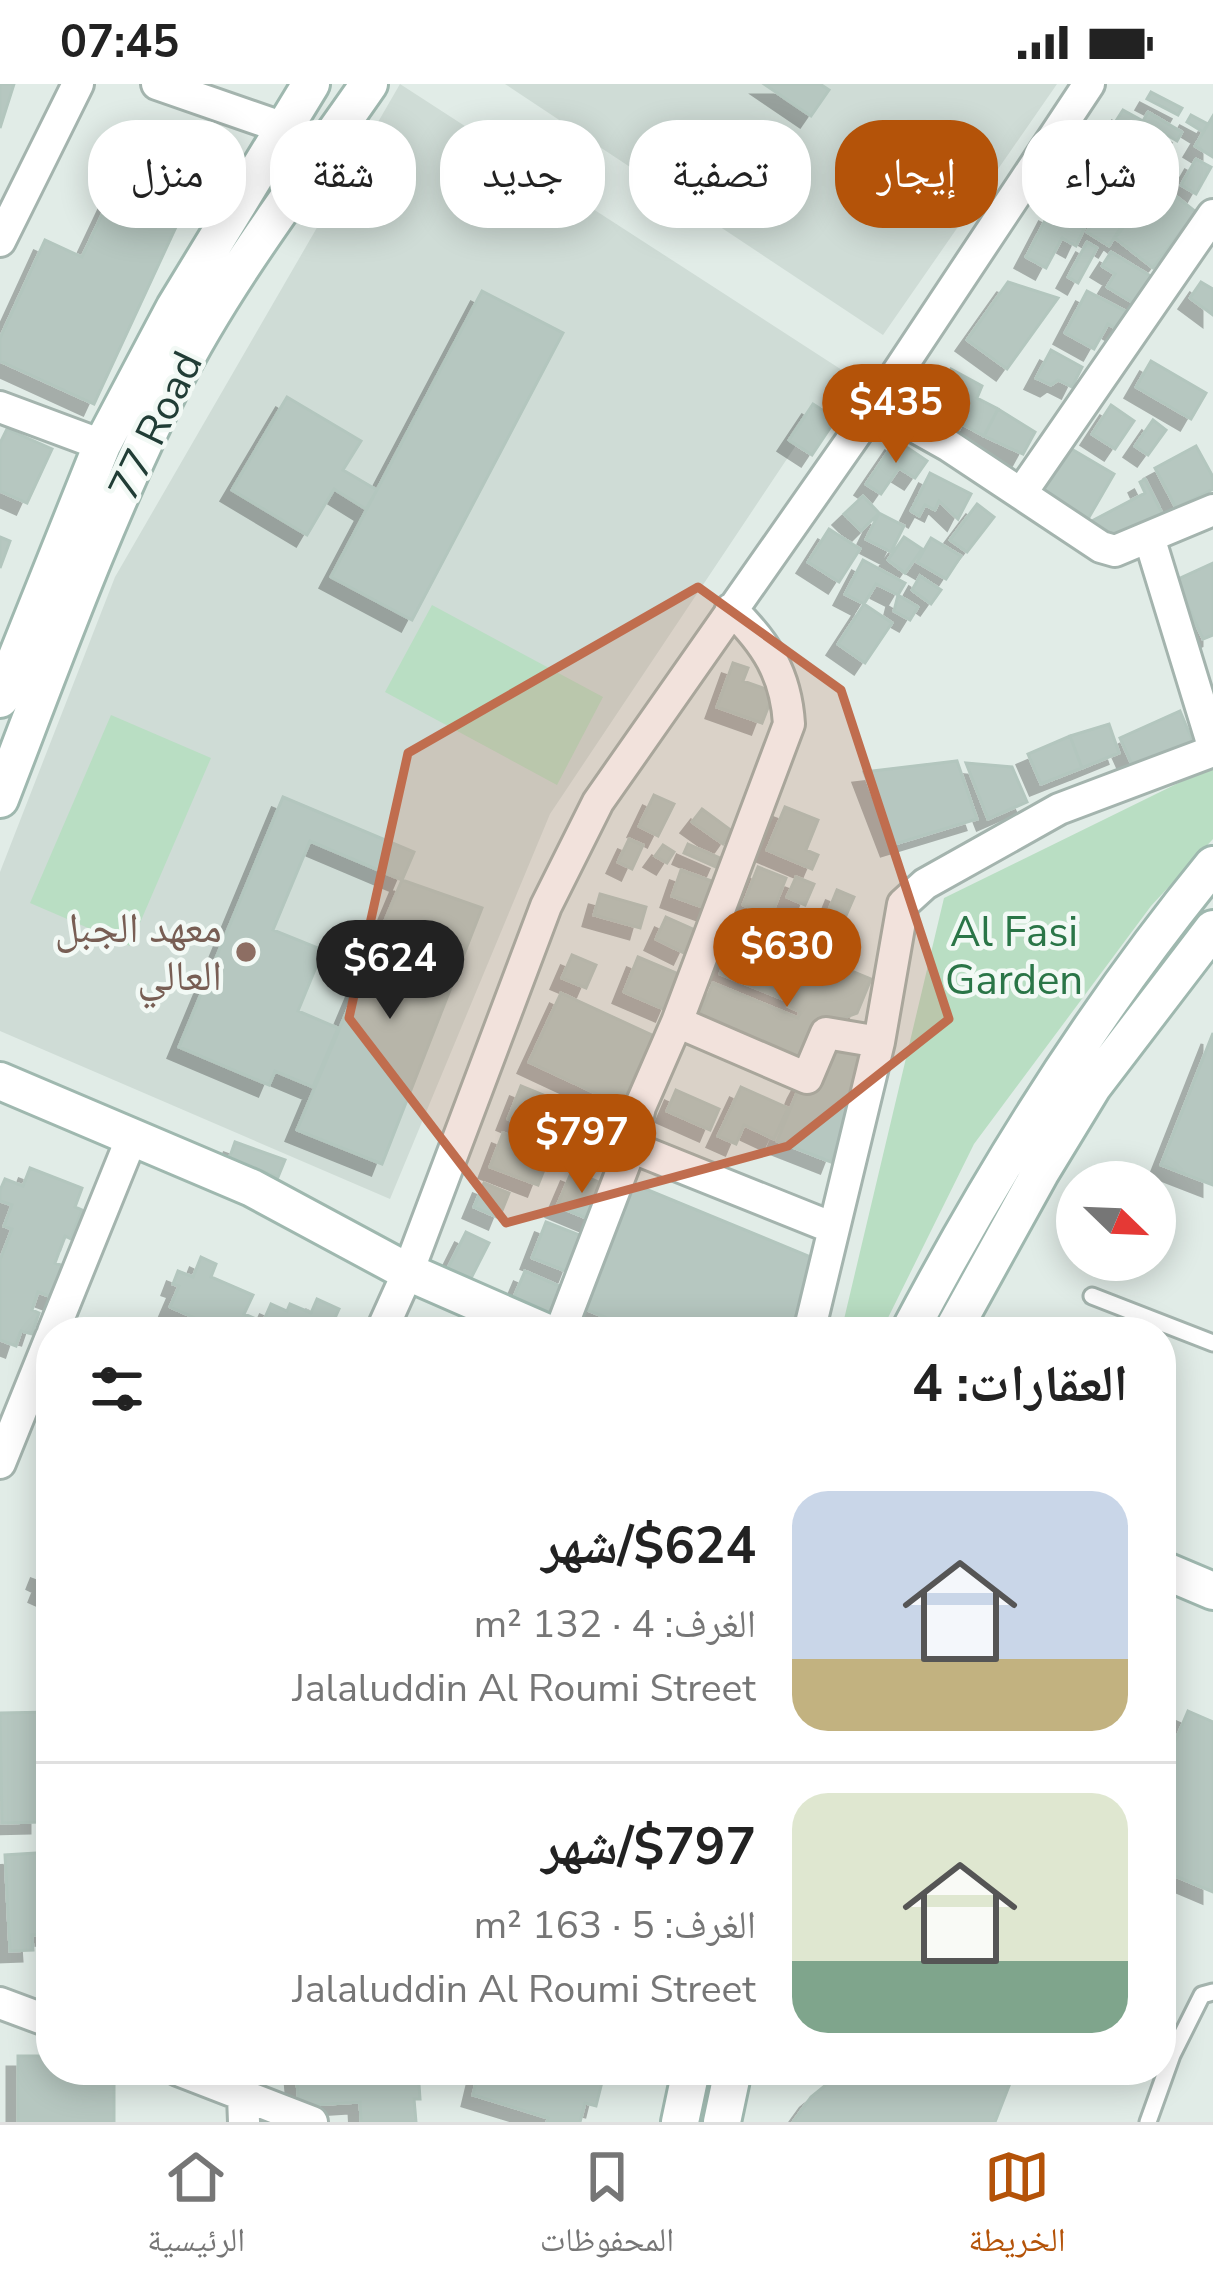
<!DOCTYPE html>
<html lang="ar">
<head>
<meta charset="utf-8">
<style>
	:root { --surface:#fff; --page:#f2f2f2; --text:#222; --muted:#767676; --line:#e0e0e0; --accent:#b45309 }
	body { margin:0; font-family:"Nunito Sans","Noto Naskh Arabic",sans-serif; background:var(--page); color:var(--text); direction:rtl; height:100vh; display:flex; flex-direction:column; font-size:45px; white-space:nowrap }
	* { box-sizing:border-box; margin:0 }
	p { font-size:39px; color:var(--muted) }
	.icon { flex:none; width:66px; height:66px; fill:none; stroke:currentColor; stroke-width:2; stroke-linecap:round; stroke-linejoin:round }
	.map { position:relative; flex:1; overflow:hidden; direction:ltr }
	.panel { position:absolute; left:36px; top:1233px; width:1140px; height:768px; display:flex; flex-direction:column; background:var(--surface); border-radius:48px; box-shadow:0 6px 30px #0003; direction:rtl }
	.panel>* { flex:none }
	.top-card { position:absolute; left:36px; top:36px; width:1143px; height:108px; direction:rtl; display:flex; gap:24px }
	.needle { width:78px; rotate:113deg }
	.tools { position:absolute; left:1056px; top:1077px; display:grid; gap:24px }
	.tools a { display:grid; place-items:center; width:120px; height:120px; border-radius:50%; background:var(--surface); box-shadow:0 6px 30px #0003; font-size:60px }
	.price { position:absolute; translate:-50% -102px; padding:0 27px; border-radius:42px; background:var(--accent); color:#fff; font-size:39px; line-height:78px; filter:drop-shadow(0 3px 6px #0008) }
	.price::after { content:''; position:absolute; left:50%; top:72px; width:36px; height:27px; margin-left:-18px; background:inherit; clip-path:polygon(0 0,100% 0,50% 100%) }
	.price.current { background:#222; color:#fff }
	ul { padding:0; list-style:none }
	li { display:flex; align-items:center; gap:36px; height:300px; padding:0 48px }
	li+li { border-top:3px solid var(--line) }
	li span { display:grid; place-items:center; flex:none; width:336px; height:240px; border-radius:36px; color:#555 }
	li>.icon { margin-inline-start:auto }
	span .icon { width:144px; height:144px; fill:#fffc; stroke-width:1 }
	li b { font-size:51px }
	h2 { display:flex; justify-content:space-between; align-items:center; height:144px; padding:0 48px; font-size:51px }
	.pill { padding:0 42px; border-radius:48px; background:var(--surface); box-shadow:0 6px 30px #0003; font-size:42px; line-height:108px }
	.pill.current { background:var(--accent); color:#fff }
	.status { display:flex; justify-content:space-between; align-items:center; height:84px; padding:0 60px; background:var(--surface); direction:ltr }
	.status svg { height:33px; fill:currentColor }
	.dock { display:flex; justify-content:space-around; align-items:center; height:168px; border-top:3px solid var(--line); background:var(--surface); font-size:33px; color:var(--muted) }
	.dock a { display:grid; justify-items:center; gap:6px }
	.dock .current { color:var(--accent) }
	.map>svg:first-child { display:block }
	.built { fill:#cfdcd6 }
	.green { fill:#b9dec3 }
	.building { fill:#b6c7c0; stroke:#b3c6be; stroke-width:3; filter:url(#shadow) }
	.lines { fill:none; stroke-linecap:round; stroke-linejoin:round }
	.service-casing { stroke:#a4b4ae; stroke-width:21 }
	.minor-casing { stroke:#a4b4ae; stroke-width:36 }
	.secondary-casing { stroke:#9fb8af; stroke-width:42 }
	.service { stroke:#fff; stroke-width:15 }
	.minor { stroke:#fff; stroke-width:30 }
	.secondary { stroke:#fff; stroke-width:36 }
	.marked { fill:#c06d4e; fill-opacity:0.2; stroke:#c06d4e; stroke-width:9; stroke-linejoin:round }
	.education-dot { fill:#8d6e63; stroke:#f2f9f5; stroke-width:4.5 }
	.labels { text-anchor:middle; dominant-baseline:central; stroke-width:9; stroke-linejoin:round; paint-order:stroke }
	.street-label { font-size:42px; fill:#213d36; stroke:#f2f9f5 }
	.education-label { font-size:42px; fill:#785e54; stroke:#f2f9f5; text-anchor:end }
	.park-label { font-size:42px; fill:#2a7547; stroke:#f2f9f5 }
</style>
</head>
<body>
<div class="status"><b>07:45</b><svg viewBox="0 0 49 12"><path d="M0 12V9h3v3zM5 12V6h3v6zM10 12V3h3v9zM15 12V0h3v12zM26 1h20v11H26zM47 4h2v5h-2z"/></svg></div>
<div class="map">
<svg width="1213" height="2038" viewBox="0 0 1213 2038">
	<defs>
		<filter id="shadow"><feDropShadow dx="-11" dy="11" stdDeviation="0" flood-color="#0004"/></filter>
	</defs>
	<rect width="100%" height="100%" fill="#e1ece7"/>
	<path class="built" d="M400 0 845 288 550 730 390 1115 0 947V788L115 493Z
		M505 0H1057L883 251Z"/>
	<path class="green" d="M432 521 603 613 557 701 385 608Z
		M111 631 211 674 130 862 30 819Z
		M1213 682V755L1151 822 974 1060 881 1248H841L944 814Z"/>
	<path class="building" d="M0 0H14L0 44Z
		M764 0H820L829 6 811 32Z
		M1151 8 1182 24 1178 31 1147 15Z
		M1123 26 1143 37 1135 87 1113 79 1116 70 1100 62Z
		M1148 28 1182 48 1177 57 1143 37Z
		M1191 31 1208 40 1203 48 1187 38Z
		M1213 32V73L1195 62Z
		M136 59 201 89 94 320 0 277V254L45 156 82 173Z
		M1196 75 1211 83 1196 110 1181 101Z
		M1089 82 1113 96 1087 140 1064 126Z
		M1115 103 1137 117 1109 162 1087 148Z
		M1173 110 1196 128 1153 184 1115 154 1145 115 1160 127Z
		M1050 127 1084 145 1076 162 1062 154 1046 184 1026 173Z
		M1087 158 1097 164 1078 199 1068 193Z
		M1111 168 1162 199 1145 226 1107 203 1115 190 1102 182Z
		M1008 198 1058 214 1007 285 967 256Z
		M1201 198 1213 205V231L1190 214Z
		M482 207 563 249 412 536 331 493Z
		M1087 207 1133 231 1124 249 1108 240 1094 265 1065 249Z
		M1051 266 1082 283 1072 303 1058 296 1051 301 1036 294Z
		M1151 277 1206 309 1191 335 1136 303Z
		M951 285 982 302 977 314 998 325 984 352 962 340 956 351 925 335Z
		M287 313 361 357 343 386 377 406 366 425 334 405 307 451 232 406Z
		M813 320 836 335 812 371 789 356Z
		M1111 321 1134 337 1115 365 1092 350Z
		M998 325 1035 348 1023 370 984 352Z
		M1153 336 1166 346 1148 371 1135 362Z
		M7 345 52 365 27 419 0 407V359Z
		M896 356 927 377 915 394 899 384 881 410 866 400Z
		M1063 360 1114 390 1088 435 1037 405Z
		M1196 362 1213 393V405L1176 424 1155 384Z
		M930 389 971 410 958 435 939 417 935 426 925 421 919 432 911 427Z
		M1145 395 1164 433 1123 455 1090 438 1145 409 1140 398Z
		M863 412 879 429 861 447 844 430Z
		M977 420 994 433 967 468 950 456Z
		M879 429 904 442 891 468 866 455Z
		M829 445 860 465 839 498 808 478Z
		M0 453 10 457 0 484Z
		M904 453 922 465 905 489 888 476Z
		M931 454 961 472 946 495 917 478Z
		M863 476 905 499 898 511 876 500 864 520 845 510Z
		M1213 479V551L1203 555 1176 496Z
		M920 492 941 506 931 520 912 506Z
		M898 511 918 523 910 536 894 527Z
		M864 520 892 539 865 579 838 560Z
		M733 579 748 584 743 597 774 608 762 639 717 623Z
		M1180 627 1193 658 1134 685 1120 654Z
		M1109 640 1119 669 1082 684 1070 652Z
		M1070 652 1082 684 1041 700 1028 670Z
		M957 677 977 735 892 761 864 688Z
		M966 679 1012 683 1027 718 988 735Z
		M654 711 674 720 658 752 639 742Z
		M283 713 414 768 402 796 310 757 273 846 323 866 298 927 338 944 313 1003 275 987 269 1001 179 963Z
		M785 723 818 736 806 766 818 771 812 785 767 766Z
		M702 725 732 747 723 760 692 738Z
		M629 755 643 761 632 785 618 778Z
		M688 760 720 774 716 783 684 769Z
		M663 761 674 768 667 779 655 772Z
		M758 783 786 794 771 832 743 821Z
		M681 786 717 799 708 825 672 812Z
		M796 793 814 800 805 821 787 813Z
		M402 796 482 824 382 1080 297 1046Z
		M837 806 854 813 838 850 822 843Z
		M600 810 646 823 640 844 594 831Z
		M666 833 695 846 684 869 656 855Z
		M737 847 805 873 788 917 720 890Z
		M810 870 871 895 857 929 825 941 810 977 759 956 755 967 695 942 713 899 798 934 800 928 788 922Z
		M572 871 596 881 586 904 562 894Z
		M638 873 681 891 666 926 624 908Z
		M561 909 654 952 621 1021 529 978Z
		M1213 949V1101L1161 1081Z
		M827 952 873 971 831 1078 777 1057 799 1004Z
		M521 1002 614 1040 607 1074 508 1035Z
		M741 1003 788 1024 774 1055 744 1041 736 1060 718 1052Z
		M676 1006 719 1025 710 1046 667 1027Z
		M503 1049 551 1068 538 1101 490 1083Z
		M235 1058 285 1076 278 1093 229 1075Z
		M30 1084 82 1104 75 1123 82 1126 71 1155 65 1152 55 1179 66 1183 54 1214 38 1208 32 1226 39 1229 32 1250 21 1247 16 1262 0 1256V1176L12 1145 4 1142 12 1121 0 1117V1106L5 1095 23 1102Z
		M572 1087 606 1101 591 1136 557 1122Z
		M484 1099 509 1109 499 1134 474 1123Z
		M631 1099 818 1176 789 1248H641L580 1223Z
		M546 1138 582 1152 568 1188 532 1174Z
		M466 1148 489 1159 464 1208 442 1196Z
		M201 1173 216 1180 211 1193 253 1211 244 1230 263 1238 271 1220 287 1227 290 1220 311 1229 317 1215 339 1225 331 1243 342 1248H208L211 1241 170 1223 179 1202 173 1200 178 1187 193 1193Z
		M525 1187 564 1204 550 1237 511 1220Z
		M158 1238 183 1248H154Z
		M42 1484 50 1487 51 1484V1512L40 1507 44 1497 38 1494Z
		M1188 1627 1213 1638V1808L1161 1786V1691Z
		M51 1628V1721H41V1738L2 1739 0 1629Z
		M51 1768V1850L32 1851 33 1866 10 1867 5 1771Z
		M18 1972H51V1986H114V2038H18Z
		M296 1986H418L420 2015H414L416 2038H361L360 2018 299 2022Z
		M479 1986H605L596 2022 585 2019 580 2038H547L548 2034 473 2011Z
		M992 1986 1012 1994 995 2038H793L811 2013 827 2000 865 1986Z"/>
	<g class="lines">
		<g class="service-casing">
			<path id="service" d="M1092 1212 1213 1259
				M1148 2038 1172 1971 1202 1911 1213 1908"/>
		</g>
		<g class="minor-casing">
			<path id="minor" d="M157 0 281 43
				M0 157 78 0
				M876 321 949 362 1101 463 1115 467 1213 426
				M0 323 102 361
				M1022 408 1213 131
				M1149 453 1213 662
				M677 938 807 994 826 949 879 958
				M631 1063 833 1144
				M53 1248 132 1053
				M381 1248 408 1188 546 822 598 718 876 321 1089 0
				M560 1248 631 1063 640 1023 677 938 789 640C786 590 766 559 731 525
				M809 1248 879 958 903 820 925 800 1059 725 1213 667
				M0 1379 51 1253
				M0 1919 51 1938
				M178 1986 312 2038
				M242 1986 244 2038"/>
		</g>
		<g class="secondary-casing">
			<path id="secondary" d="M0 615 102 361 175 223 311 0
				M0 715C54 575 105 433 173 299 227 193 302 97 369 0
				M0 997 252 1104 408 1188 545 1248
				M909 1248C996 1083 1095 925 1213 781
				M952 1248 1040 1089 1093 1002 1213 845
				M1161 1485 1213 1507
				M680 2038 691 1986
				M722 2038 733 1986"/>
		</g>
		<use href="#service" class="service"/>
		<use href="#minor" class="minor"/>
		<use href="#secondary" class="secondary"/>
	</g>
	<path class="marked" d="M698 503 841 606 949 935 788 1062 506 1139 349 934 408 669Z"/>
	<circle class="education-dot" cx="246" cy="868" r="12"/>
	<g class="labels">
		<g class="street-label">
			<text transform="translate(156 342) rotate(-64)">77 Road</text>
		</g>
		<g class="education-label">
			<text x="222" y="844">معهد الجبل<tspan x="222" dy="48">العالي</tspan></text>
		</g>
		<g class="park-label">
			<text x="1014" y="848">Al Fasi<tspan x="1014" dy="48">Garden</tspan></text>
		</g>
	</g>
</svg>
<div class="tools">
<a><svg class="needle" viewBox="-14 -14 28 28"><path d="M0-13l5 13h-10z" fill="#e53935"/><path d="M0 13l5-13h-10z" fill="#767676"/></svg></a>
</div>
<b class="price" style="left:896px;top:382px">$435</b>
<b class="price" style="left:787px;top:926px">$630</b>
<b class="price current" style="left:390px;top:938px">$624</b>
<b class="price" style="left:582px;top:1112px">$797</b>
<div class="top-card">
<a class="pill">شراء</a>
<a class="pill current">إيجار</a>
<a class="pill">تصفية</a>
<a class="pill">جديد</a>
<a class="pill">شقة</a>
<a class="pill">منزل</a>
</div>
<section class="panel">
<h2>العقارات: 4<svg class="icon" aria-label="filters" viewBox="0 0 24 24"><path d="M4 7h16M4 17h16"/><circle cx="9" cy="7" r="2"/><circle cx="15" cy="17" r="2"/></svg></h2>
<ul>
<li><span style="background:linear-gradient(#c9d6e8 70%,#c2b280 0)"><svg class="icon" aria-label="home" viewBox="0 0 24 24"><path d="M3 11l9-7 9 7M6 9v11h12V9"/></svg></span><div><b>$624/شهر</b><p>الغرف: 4 · 132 m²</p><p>Jalaluddin Al Roumi Street</p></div></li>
<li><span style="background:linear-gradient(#dfe7d0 70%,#7fa58c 0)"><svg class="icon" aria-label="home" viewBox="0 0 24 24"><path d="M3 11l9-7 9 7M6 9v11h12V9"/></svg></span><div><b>$797/شهر</b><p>الغرف: 5 · 163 m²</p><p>Jalaluddin Al Roumi Street</p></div></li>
</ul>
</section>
</div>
<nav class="dock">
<a class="current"><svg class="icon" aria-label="map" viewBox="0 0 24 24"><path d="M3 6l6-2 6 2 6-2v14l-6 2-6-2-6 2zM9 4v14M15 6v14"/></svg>الخريطة</a>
<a><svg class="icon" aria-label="saved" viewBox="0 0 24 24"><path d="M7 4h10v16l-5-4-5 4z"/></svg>المحفوظات</a>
<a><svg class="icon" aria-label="home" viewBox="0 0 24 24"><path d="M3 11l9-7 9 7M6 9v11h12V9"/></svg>الرئيسية</a>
</nav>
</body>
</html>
